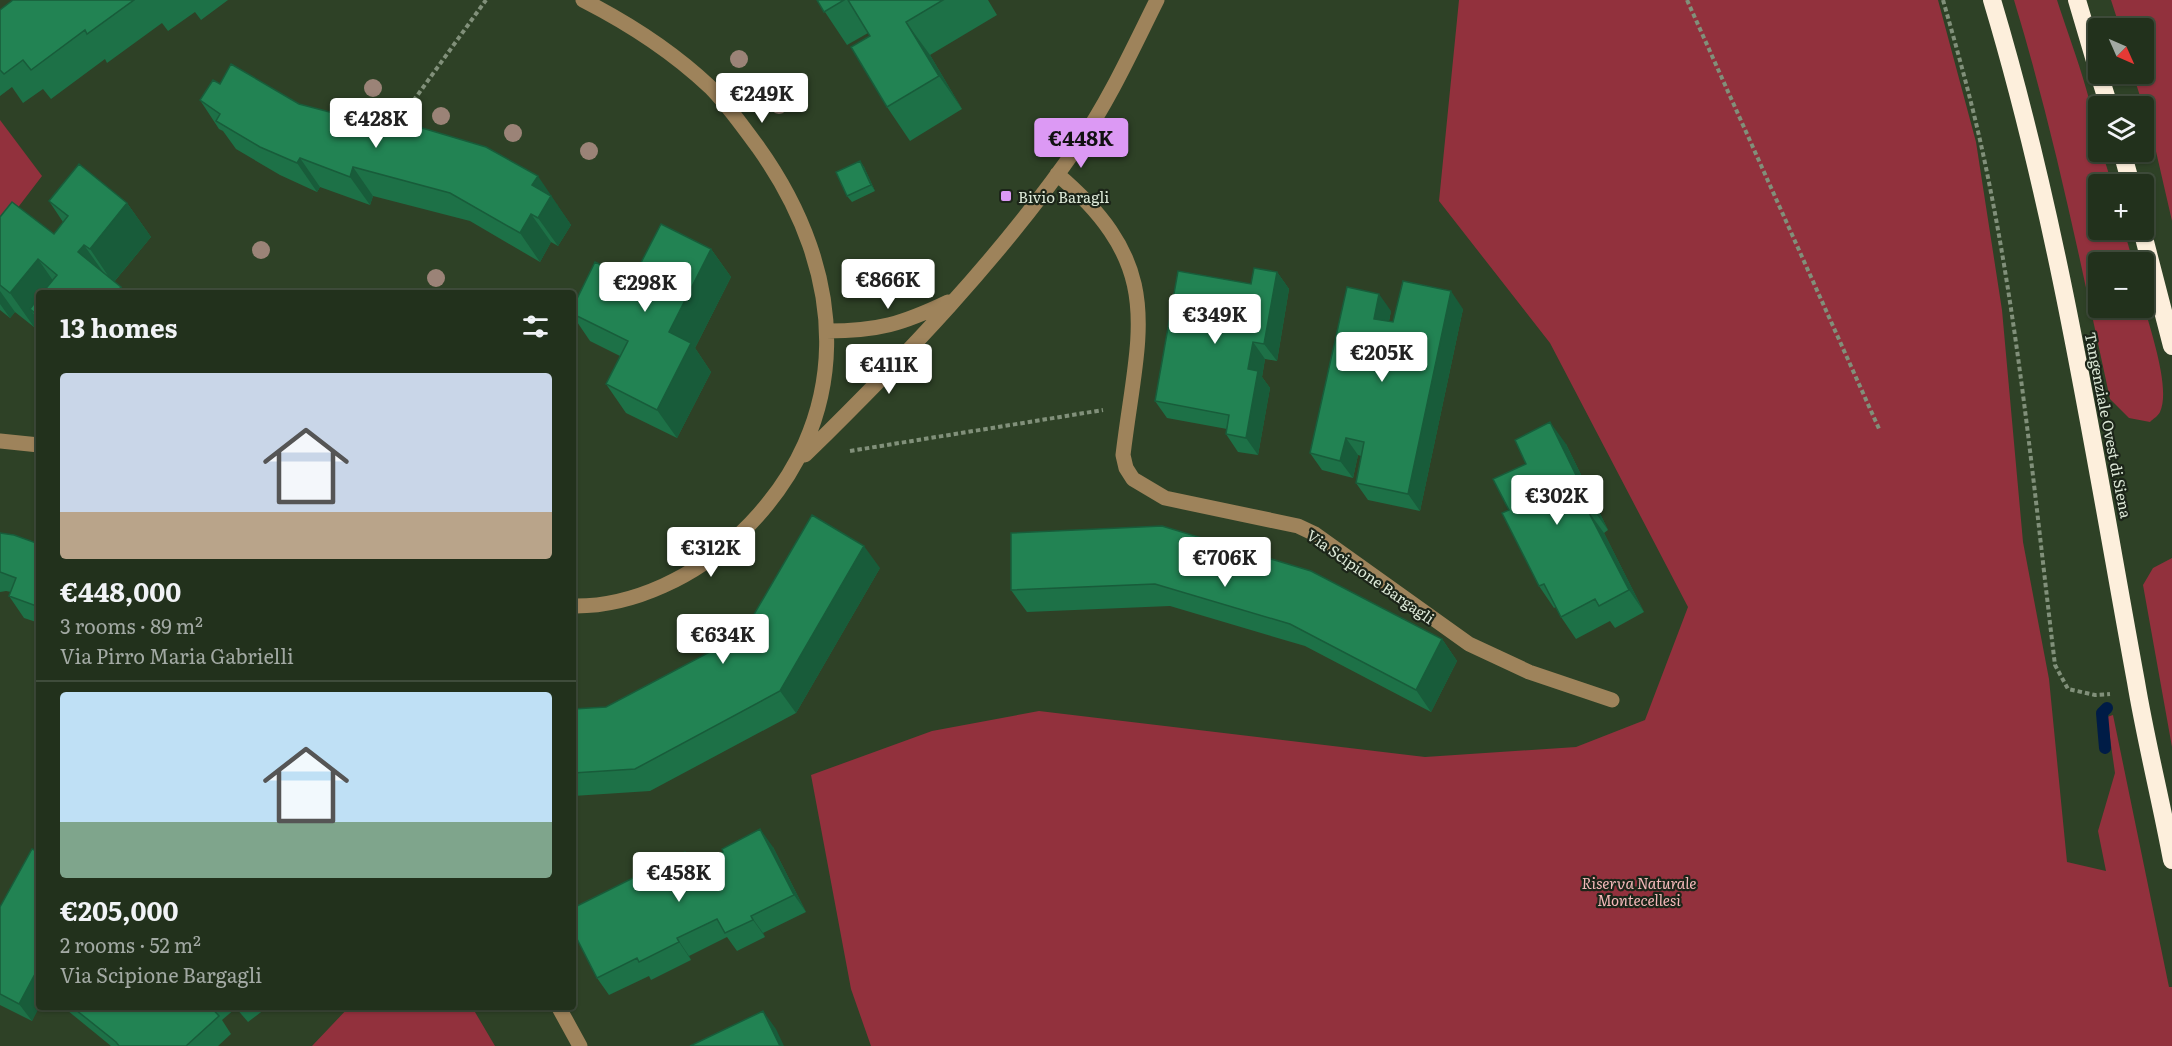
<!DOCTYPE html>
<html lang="en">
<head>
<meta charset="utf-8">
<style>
	:root { --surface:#22311c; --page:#2a3925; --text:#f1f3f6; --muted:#a2a9a3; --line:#3f4c3b; --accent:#dc99f4 }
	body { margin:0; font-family:Literata,serif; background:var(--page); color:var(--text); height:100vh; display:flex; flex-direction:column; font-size:22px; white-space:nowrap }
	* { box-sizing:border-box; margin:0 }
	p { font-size:20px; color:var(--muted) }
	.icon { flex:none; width:33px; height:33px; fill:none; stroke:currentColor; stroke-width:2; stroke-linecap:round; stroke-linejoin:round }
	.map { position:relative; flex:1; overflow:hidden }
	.drawer { position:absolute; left:36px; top:290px; width:540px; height:720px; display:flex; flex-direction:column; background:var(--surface); border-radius:6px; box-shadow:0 2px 4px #0004,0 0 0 2px var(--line) }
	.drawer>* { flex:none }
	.needle { width:39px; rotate:135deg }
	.tools { position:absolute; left:2088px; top:18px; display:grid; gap:12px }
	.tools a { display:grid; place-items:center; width:66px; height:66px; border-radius:6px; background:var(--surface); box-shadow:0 2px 4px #0004,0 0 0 2px var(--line); font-size:30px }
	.price { position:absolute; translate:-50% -51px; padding:0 14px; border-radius:6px; background:#fff; color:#222; font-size:20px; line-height:39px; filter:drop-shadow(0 2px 3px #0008) }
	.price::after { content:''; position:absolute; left:50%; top:36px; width:18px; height:14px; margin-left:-9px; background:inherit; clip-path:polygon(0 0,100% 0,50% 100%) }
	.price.on { background:var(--accent); color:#111 }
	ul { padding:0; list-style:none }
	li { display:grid; align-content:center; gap:12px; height:318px; padding:0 24px }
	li+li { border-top:2px solid var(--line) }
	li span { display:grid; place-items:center; height:186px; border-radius:6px; color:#555 }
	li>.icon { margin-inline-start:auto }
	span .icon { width:108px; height:108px; fill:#fffc; stroke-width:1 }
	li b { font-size:26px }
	h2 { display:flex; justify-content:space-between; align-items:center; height:72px; padding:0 24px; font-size:26px }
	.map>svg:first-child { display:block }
	.green { fill:#92313d }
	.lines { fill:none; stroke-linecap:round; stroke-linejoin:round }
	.stream { stroke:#001c46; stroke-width:12 }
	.path { stroke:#81907a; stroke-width:4; stroke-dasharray:4.5 3; stroke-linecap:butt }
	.minor { stroke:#9e835b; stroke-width:15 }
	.highway { stroke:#fdefdc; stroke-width:18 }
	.tree { fill:#9b8377 }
	.wall { fill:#1d7147 }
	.shaded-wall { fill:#185c3a }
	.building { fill:#228353; stroke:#185c3a; stroke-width:1.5 }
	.poi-dot { fill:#dc99f4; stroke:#1c2519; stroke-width:2 }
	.labels { text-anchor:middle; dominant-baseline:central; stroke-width:4.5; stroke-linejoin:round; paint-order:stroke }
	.poi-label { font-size:15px; fill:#dce8d7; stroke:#1c2519; text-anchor:start }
	.street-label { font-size:15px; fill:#dce8d7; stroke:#1c2519 }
	.park-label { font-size:15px; font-style:italic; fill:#f5b9ba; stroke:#1c2519 }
</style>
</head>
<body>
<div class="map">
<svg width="2172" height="1046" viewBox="0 0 2172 1046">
	<rect width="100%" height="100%" fill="#2e4126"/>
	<path class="green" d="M1459 0H1938L1976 142 2002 310 2023 542 2049 679 2067 862 2106 871 2098 831 2115 773 2107 717 2113 715 2169 987H2172V1046H871L851 989 811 775 932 731 1039 711 1425 757 1576 747 1645 720 1688 607 1550 343 1439 201Z
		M2014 0H2057C2070 41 2098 111 2098 152H2102L2112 184H2098V230H2124L2133 262H2098V308H2144V305C2150 330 2171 388 2160 412 2158 416 2153 419 2150 422L2129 418 2110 399C2081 265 2054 131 2014 0Z
		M2111 0H2172V221L2152 134 2133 74H2144V28H2120Z
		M0 120 42 176 0 231Z
		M2172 558V747L2143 585 2153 568Z
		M350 1006 472 1007 495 1046H312Z"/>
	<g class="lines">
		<path class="stream" d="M2105 748 2102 713 2107 708"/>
		<path class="path" d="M1687 0 1880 431
			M1943 0C1957 49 1971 99 1982 149 2019 319 2034 493 2055 665L2068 689 2095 695 2110 694
			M396 125 486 0
			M850 451 1103 410"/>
		<path class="minor" d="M1057 174C1168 268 1138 330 1123 455L1126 468 1133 479 1165 498 1298 526 1315 534 1469 644 1529 672 1612 700
			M827 331C878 331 902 324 948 302
			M0 441 39 445
			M805 455C903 359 1001 257 1079 144 1110 99 1133 48 1157 0
			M573 606C634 607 697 575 740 534 857 422 848 273 758 147 743 127 728 105 710 87 673 52 628 23 583 0
			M558 1006 580 1046"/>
		<path class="highway" d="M1992 0C2059 223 2094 453 2136 682 2146 742 2161 800 2172 860
			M2077 0 2098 71
			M2099 74 2109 106
			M2122 152 2131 184
			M2142 230 2172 346"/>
	</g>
	<g class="tree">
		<circle cx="739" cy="59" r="9"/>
		<circle cx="373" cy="88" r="9"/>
		<circle cx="779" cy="105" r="9"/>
		<circle cx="441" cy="116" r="9"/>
		<circle cx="513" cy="133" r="9"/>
		<circle cx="589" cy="151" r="9"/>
		<circle cx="261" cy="250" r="9"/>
		<circle cx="436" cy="278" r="9"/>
	</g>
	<path class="wall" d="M13 0H228L201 20 195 12 168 31 162 23 107 63 105 59 51 99 43 89 23 103 12 87 0 96V10Z
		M817 0H988L997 15 930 55 962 109 910 141 887 107 870 36 868 33 847 45Z
		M220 84 299 104 558 205H557L571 225 558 246 551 242 540 262 470 221 373 196 370 205 320 187 317 192 280 175 236 149 223 131 219 129 200 100Z
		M860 161 864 167 875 191 852 202 847 196Z
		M49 201 127 203 151 237 114 282 121 287 124 292H39V321L34 327 15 312 10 318 0 310V217L54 234 63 222Z
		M711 249 731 277 695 348 711 372 677 438 626 413 606 384 620 356 590 341 573 316V307L632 280Z
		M1277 272 1289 289 1277 361 1265 359 1262 377 1270 388 1258 455 1238 452 1226 434 1227 429 1167 418 1155 401 1251 284Z
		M1463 309 1420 511 1368 500 1356 483 1361 456 1358 455 1353 478 1322 470 1310 453 1391 311 1389 321 1393 322Z
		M1566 444 1608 530 1604 533 1644 612 1615 628 1610 621 1576 639 1561 617 1556 607 1554 608 1539 586 1526 464Z
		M0 533 39 544V623L24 618 9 596 11 592 6 591 0 592Z
		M1011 533 1442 639 1457 661 1431 712 1305 646 1170 606 1027 612 1011 590Z
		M880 568 796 713 650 791 573 796V709L606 707Z
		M773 847 806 912 763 933 765 937 737 951 727 937 689 956 691 960 651 980 649 976 609 995 597 978 695 866Z
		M39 852V1006L32 1021 0 1005V907Z
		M62 1006H269L248 1022 236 1008 222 1020 231 1034 218 1046H111Z"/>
	<path class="shaded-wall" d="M906 22 930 55 962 109 939 76Z
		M300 158 320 187 317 192 297 163Z
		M860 161 864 167 875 191 871 185Z
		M353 167 373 196 370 205 350 177Z
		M538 176 571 225 558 246 538 218 532 185Z
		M127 203 151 237 113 283 90 249Z
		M531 214 551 242 540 262 520 233Z
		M84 245 108 279 78 252Z
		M711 249 731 277 695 348 711 372 677 438 657 410 669 332Z
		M38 259 61 292H39V316L30 309 39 321 34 327 10 293Z
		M1277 272 1289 289 1277 361 1264 344Z
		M121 287 124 292H116Z
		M0 291 15 312 10 318 0 304Z
		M1451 291 1463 309 1420 511 1408 494Z
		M1379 294 1391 311 1386 336 1374 319Z
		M1253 342 1265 359 1262 377 1270 388 1258 455 1246 438 1248 369Z
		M1550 422 1566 444 1608 530 1592 508Z
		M1346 438 1358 455 1353 478 1340 461Z
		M1588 511 1604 533 1644 612 1629 590Z
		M864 546 880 568 796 713 780 691Z
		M1442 639 1457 661 1431 712 1416 690Z
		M760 829 773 847 806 912 794 895Z
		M685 852 697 870 693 867Z
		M751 916 763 933 765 937 753 920Z
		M677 938 689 956 691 960 679 942Z
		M34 976 39 983 40 1006 32 1021 19 1004Z
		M763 1011 776 1029 784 1046H780Z"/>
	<path class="building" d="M13 0H134L87 34 85 30 31 70 23 60 4 74 0 70V10Z
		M817 0H844L824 12Z
		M848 0H943L906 22 939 76 887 107 851 47 870 36Z
		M231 64 299 104 399 130 402 122 486 147 538 176 532 185 551 196 538 218 531 214 520 233 450 193 353 167 350 177 300 158 297 163 260 147 216 121 220 114 200 100 213 80 220 84Z
		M860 161 871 185 847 196 836 172Z
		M79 164 127 203 90 249 84 245 78 252 121 287 116 292H43L57 275 38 259 10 293 0 285V217L12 202 54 234 68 216 49 201Z
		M661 224 711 249 669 332 691 343 657 410 606 384 628 341 573 314V307L595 262 632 280Z
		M1254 268 1277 272 1264 344 1253 342 1248 369 1258 371 1246 438 1226 434 1229 415 1155 401 1178 271 1251 284Z
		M1403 281 1451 291 1408 494 1356 483 1364 442 1346 438 1340 461 1310 453 1347 287 1379 294 1374 319 1393 322Z
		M39 297V316L30 309Z
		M1550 422 1592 508 1588 511 1629 590 1599 606 1595 599 1561 617 1544 584 1539 586 1502 513 1509 510 1493 479 1526 464 1515 440Z
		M812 515 864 546 780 691 635 769 573 773V709L606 707 742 635Z
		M1162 526 1311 571 1442 639 1416 690 1290 624 1155 584 1011 590V533Z
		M0 533 14 535 39 544V607L9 596 16 578 0 572Z
		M760 829 794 895 751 916 753 920 725 933 717 919 677 938 679 942 639 962 637 958 597 978 573 931V908L685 852 693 867 723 852 722 849Z
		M32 849 39 852V980L34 976 19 1004 0 994V907Z
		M71 1006H210L219 1016 186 1046H119L116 1042Z
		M763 1011 780 1046H690Z"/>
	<rect class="poi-dot" x="1000" y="190" width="12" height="12" rx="3"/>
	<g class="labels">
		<g class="poi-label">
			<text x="1018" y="196">Bivio Baragli</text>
		</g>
		<g class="street-label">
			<text transform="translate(2109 425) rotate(79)">Tangenziale Ovest di Siena</text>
			<text transform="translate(1371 576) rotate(35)">Via Scipione Bargagli</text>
		</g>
		<g class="park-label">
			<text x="1639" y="882">Riserva Naturale<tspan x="1639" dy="17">Montecellesi</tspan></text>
		</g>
	</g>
</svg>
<div class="tools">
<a><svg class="needle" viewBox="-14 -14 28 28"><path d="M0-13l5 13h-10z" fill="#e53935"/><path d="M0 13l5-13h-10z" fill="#a2a9a3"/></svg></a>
<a><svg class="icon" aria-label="layers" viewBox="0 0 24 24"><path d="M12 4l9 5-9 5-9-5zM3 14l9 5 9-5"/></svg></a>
<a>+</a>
<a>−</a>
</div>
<b class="price" style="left:762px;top:124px">€249K</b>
<b class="price" style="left:376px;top:149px">€428K</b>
<b class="price on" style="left:1081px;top:169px">€448K</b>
<b class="price" style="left:888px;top:310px">€866K</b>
<b class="price" style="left:645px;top:313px">€298K</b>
<b class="price" style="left:1215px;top:345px">€349K</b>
<b class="price" style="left:1382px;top:383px">€205K</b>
<b class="price" style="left:889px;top:395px">€411K</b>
<b class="price" style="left:1557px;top:526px">€302K</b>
<b class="price" style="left:711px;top:578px">€312K</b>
<b class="price" style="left:1225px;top:588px">€706K</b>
<b class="price" style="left:723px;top:665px">€634K</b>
<b class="price" style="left:679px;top:903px">€458K</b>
<section class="drawer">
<h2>13 homes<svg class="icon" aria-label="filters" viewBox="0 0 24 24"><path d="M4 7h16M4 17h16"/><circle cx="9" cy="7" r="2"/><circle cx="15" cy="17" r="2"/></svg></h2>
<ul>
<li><span style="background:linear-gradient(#c9d6e8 75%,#b9a48a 0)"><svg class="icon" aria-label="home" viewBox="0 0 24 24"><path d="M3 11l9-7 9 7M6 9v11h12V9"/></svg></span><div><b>€448,000</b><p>3 rooms · 89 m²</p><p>Via Pirro Maria Gabrielli</p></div></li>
<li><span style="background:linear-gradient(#bfe0f5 70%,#7fa58c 0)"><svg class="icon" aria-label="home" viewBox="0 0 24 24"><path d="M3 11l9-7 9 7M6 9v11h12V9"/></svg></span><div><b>€205,000</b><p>2 rooms · 52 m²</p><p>Via Scipione Bargagli</p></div></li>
</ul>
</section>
</div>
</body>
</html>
